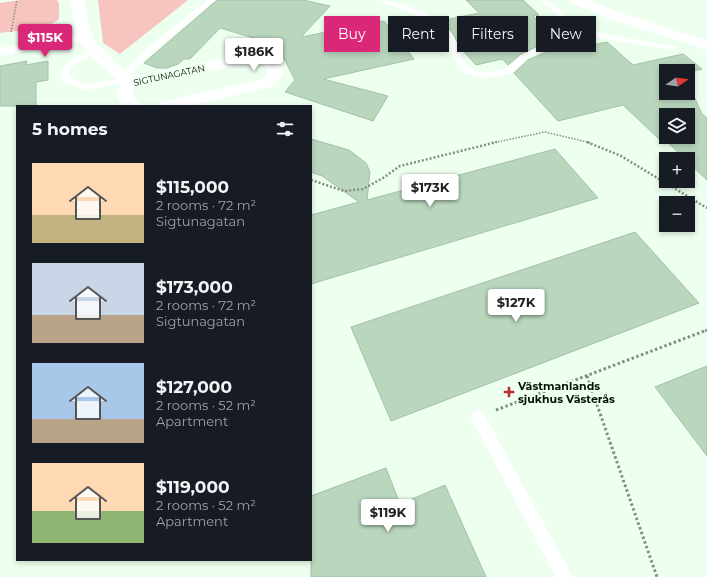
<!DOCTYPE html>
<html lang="en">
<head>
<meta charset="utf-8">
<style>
	:root { --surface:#171b24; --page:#20242c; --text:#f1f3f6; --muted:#9ea1a6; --accent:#db2777 }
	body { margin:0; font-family:Montserrat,sans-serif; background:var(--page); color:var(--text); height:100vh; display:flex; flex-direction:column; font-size:15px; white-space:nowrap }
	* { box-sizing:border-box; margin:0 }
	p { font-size:13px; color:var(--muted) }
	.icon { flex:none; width:22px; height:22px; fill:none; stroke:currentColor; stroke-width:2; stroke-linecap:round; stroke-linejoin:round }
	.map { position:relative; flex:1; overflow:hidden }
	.details { position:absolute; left:16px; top:105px; width:296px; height:456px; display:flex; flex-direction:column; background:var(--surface); border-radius:0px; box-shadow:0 2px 6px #0003 }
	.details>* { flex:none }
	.guide { position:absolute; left:324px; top:16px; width:323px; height:36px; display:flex; gap:8px }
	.needle { width:26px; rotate:77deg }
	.fabs { position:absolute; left:659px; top:64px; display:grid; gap:8px }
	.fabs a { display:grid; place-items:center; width:36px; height:36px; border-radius:0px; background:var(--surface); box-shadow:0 2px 6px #0003; font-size:20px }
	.price { position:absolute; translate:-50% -34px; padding:0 9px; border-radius:4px; background:#fff; color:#222; font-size:13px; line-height:26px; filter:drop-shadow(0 1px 2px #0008) }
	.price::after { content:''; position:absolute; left:50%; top:24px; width:12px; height:9px; margin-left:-6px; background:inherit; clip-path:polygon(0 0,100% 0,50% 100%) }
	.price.on { background:var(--accent); color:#fff }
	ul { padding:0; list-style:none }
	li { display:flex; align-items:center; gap:12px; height:100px; padding:0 16px }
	li span { display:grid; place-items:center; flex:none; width:112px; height:80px; border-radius:0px; color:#555 }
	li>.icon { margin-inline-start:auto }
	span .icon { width:48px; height:48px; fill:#fffc; stroke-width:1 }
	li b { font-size:17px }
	h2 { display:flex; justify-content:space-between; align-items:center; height:48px; padding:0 16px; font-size:17px }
	.pill { padding:0 14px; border-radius:0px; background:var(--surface); box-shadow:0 2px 6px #0003; font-size:14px; line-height:36px }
	.pill.on { background:var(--accent); color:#fff }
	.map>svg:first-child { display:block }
	.green { fill:#f8c4bf }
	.building { fill:#bad7bd; stroke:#a4c0a7; fill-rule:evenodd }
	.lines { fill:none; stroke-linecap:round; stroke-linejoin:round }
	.path-far2 { stroke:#829084; stroke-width:1.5; stroke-dasharray:1.5 1.5; stroke-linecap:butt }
	.path-far1 { stroke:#829084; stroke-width:2.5; stroke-dasharray:2 2; stroke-linecap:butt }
	.path { stroke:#829084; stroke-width:3; stroke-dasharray:2.5 2.5; stroke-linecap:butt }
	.lane { fill:#fff; fill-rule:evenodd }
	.street { fill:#fff; fill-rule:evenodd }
	.secondary { fill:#fff; fill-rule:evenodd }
	.poi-dot { fill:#bb2b31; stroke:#edffef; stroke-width:1.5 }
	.labels { text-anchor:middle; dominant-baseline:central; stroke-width:4; stroke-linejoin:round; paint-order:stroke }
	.far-street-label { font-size:9px; fill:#050e06; stroke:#edffef }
	.poi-label { font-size:11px; font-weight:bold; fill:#050e06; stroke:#edffef; text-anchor:start }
</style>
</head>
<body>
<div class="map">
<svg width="707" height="577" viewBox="0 0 707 577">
	<rect width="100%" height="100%" fill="#edffef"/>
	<path class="green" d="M20 0H57L59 4V19C51 28 14 31 0 33V3Z
		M98 0H188L120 54 103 43Z"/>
	<path class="building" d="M217 0H303L330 6 301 37 384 21 391 30 428 23 443 36 445 41 407 50 414 59 323 79 388 96 373 121 285 92 295 80 277 45 220 28 190 59H184L178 64 167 68H157L144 63Z
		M466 0H523L539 15 533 16 555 38 521 54 508 65 502 59 476 65 460 47 452 32 440 21 479 13Z
		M607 42 633 65 683 54 702 69 688 72 666 71V93H688V83L702 114 707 118V180L688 162V159H685L662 137 659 139 623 105 558 121 514 73 528 60 562 45 568 50ZM666 115H688V137H666Z
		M27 61 26 65 48 61V80L36 82V106H0V66Z
		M311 139 349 150 366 163 370 172 367 200 555 149 598 198 311 284V215L359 202 322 176 311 172Z
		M635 232 699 303 391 421 351 327Z
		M707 366V456L655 387Z
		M386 468 400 504 445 485 486 577H311V496Z"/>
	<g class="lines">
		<path class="path-far2" d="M11 32 17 0
			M492 143 545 132 591 143"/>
		<path class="path-far1" d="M587 142 621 156 707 208
			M311 180 344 191 363 189 383 178 400 166 497 142
			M705 331 707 330"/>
		<path class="path" d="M587 376 657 577
			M496 410 707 330"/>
		<path class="lane" d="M207 0H216L146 58 126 80 119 84 86 90 63 82 60 72 68 61 94 47H97V51L74 65 68 72 70 78 87 84 114 80 120 76 140 54Z
			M374 0C398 0 437 13 451 33 465 52 459 74 490 72 496 71 503 70 508 67 513 64 516 58 522 55 536 46 556 45 566 30L559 16 540 0C556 0 566 15 573 28L673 46 677 48 673 50 572 33 567 41 527 59 513 72 495 77 480 78 465 73 458 65 444 35 434 25 416 15Z
			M478 410 483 412 573 577H556L473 422 471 417 473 412Z"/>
		<path class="street" d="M569 0H588L618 12 707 41V50L608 18 571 3Z"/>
		<path class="secondary" d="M70 0H84L88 22 95 42 131 77 254 52 276 58 283 67V75L273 86 267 88 189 106H159L161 102 167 101 262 79 267 74V67L261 63 254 62 135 86 132 95 142 106H123L116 95 120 84 92 57 80 42 0 56V48L77 34Z"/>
	</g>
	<path class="poi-dot" d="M507 386h4v4h4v4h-4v4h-4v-4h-4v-4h4z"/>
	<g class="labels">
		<g class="far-street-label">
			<text transform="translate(169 75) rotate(-12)">SIGTUNAGATAN</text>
		</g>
		<g class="poi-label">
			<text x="518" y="386">Västmanlands<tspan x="518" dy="13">sjukhus Västerås</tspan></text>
		</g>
	</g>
</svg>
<div class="fabs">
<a><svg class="needle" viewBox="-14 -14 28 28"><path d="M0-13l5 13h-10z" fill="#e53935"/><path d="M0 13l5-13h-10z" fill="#9ea1a6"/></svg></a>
<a><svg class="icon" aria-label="layers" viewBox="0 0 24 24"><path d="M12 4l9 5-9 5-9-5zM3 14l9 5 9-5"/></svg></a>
<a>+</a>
<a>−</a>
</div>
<b class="price on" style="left:45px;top:58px">$115K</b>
<b class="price" style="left:254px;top:72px">$186K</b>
<b class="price" style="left:430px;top:208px">$173K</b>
<b class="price" style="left:516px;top:323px">$127K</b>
<b class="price" style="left:388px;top:533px">$119K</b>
<div class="guide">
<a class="pill on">Buy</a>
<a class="pill">Rent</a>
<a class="pill">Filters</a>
<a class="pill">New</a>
</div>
<section class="details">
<h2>5 homes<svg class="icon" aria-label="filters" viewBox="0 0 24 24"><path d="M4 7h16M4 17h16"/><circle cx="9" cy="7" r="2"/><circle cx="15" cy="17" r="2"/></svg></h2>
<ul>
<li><span style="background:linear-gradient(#ffd9b3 65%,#c2b280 0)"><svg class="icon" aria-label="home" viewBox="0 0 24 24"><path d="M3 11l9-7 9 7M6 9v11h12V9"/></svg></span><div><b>$115,000</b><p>2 rooms · 72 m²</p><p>Sigtunagatan</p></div></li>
<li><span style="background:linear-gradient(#c9d6e8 65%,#b9a48a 0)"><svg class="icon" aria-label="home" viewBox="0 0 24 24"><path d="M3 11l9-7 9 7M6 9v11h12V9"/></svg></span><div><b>$173,000</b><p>2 rooms · 72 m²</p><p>Sigtunagatan</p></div></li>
<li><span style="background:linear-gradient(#a9c7e8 70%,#b9a48a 0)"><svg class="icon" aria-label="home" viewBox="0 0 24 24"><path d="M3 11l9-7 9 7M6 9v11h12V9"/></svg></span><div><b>$127,000</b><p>2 rooms · 52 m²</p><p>Apartment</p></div></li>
<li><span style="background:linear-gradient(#ffd9b3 60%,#8fb573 0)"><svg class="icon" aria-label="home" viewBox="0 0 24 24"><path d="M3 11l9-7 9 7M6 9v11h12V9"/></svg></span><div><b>$119,000</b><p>2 rooms · 52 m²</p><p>Apartment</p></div></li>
</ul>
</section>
</div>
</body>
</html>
